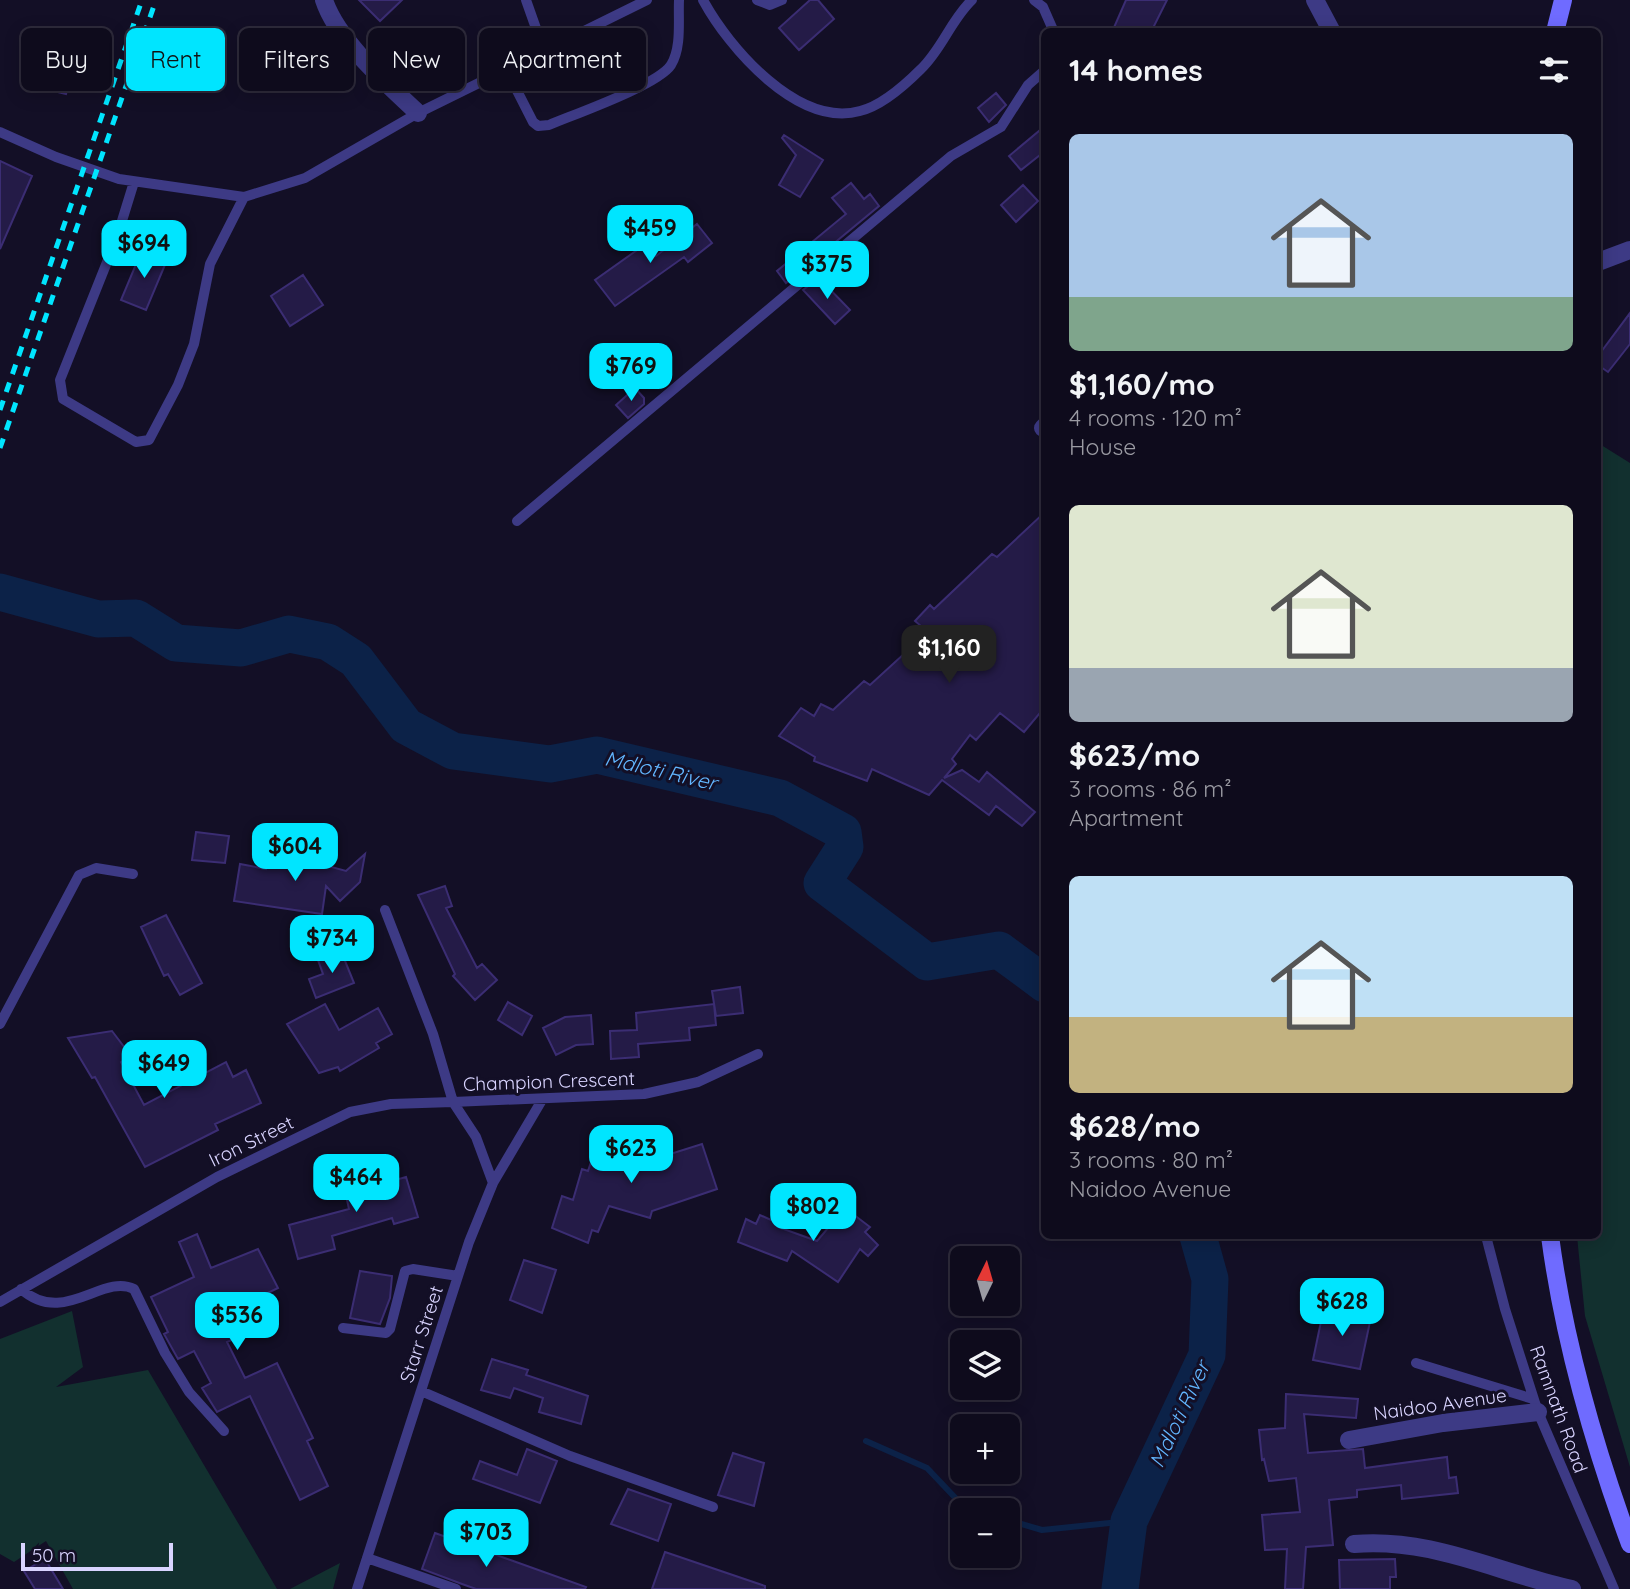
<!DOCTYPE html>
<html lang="en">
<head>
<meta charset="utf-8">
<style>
	:root { --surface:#0e0b1c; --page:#1c1929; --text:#f1f3f6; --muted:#9b9ba3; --line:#2e2b3b; --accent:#00e5ff }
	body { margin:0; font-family:Quicksand,sans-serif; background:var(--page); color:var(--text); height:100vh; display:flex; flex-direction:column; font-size:26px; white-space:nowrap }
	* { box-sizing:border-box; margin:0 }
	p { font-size:23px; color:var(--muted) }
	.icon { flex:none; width:38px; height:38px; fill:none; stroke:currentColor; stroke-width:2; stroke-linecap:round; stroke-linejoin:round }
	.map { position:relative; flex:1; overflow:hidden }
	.panel { position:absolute; left:1041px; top:28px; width:560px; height:1211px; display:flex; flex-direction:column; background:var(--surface); border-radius:10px; box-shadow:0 4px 18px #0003,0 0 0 2px var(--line) }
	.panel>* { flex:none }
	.top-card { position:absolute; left:21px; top:28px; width:665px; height:63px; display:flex; gap:14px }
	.needle { width:46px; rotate:5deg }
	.controls { position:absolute; left:950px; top:1246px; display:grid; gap:14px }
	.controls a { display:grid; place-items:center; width:70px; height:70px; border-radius:10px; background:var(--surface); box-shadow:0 4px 18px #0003,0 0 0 2px var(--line); font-size:35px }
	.scale { position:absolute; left:21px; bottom:18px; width:152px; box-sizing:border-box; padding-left:7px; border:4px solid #d9d4ff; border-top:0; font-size:19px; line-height:24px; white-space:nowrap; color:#d9d4ff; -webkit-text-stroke:5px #130f26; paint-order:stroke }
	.price { position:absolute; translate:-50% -60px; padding:0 16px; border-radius:14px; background:var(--accent); color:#111; font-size:23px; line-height:46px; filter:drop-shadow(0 2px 4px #0008) }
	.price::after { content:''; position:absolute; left:50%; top:42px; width:21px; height:16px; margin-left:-10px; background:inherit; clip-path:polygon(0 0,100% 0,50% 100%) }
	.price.active { background:#222; color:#fff }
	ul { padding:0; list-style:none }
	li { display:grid; align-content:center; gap:14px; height:371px; padding:0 28px }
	li span { display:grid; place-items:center; height:217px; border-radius:10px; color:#555 }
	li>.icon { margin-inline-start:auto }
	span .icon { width:126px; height:126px; fill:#fffc; stroke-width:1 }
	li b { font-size:30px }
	h2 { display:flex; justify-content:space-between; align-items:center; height:84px; padding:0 28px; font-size:30px }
	.chip { padding:0 24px; border-radius:10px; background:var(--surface); box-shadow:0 4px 18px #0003,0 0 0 2px var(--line); font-size:24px; line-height:63px }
	.chip.active { background:var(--accent); color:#111 }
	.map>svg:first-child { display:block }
	.green { fill:#12302f }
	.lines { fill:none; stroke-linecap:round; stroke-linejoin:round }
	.stream { stroke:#0c2248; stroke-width:6 }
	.river { stroke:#0c2248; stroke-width:37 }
	.building { fill:#241b47; stroke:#3b2d73; stroke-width:2 }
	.lane { stroke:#3d3a85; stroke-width:10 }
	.street { stroke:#3d3a85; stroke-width:18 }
	.secondary { stroke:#6f6bff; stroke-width:18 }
	.rail { stroke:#00e5ff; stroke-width:5; stroke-dasharray:10 9; stroke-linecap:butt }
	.labels { text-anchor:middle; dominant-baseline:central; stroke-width:6; stroke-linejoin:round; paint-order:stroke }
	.street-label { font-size:19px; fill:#d9d4ff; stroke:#130f26 }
	.water-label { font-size:21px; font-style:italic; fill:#62b6ff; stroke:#130f26 }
</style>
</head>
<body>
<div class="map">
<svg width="1630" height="1589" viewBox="0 0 1630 1589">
	<rect width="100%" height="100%" fill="#130f26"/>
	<path class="green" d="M1598 443 1630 463V1467L1585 1316 1577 1236H1598Z
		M72 1311 83 1367 56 1387 148 1370 277 1589H73L46 1541 14 1562 0 1554V1339Z
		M340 1563 333 1589H290Z"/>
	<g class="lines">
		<path class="stream" d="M866 1441 927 1468 964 1507 974 1510
			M1008 1520 1042 1530 1129 1521"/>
		<path class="river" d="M0 592 98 619 136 618 176 643 241 648 289 634 328 642 356 660 406 726 453 751 550 764 597 755 780 798 843 832 845 847 822 883 927 962 999 950 1045 984
			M1120 1589 1129 1521 1207 1355 1210 1279 1198 1236"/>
	</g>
	<path class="building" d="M359 0H402L380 21Z
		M810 0H818L834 19 799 50 779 28Z
		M1126 0H1167L1151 32H1112Z
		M43 46 76 54 66 94 33 86Z
		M996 93 1006 105 989 122 978 108Z
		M1045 126V151L1021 170 1009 156Z
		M784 135 823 160 800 197 779 185 796 155 782 138Z
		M0 161 32 176 0 249Z
		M851 183 864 199 870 194 879 206 786 283 777 271 846 214 832 198Z
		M1023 185 1038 201 1016 222 1001 205Z
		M697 224 712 243 688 262 684 257 615 306 595 280 647 243 656 256Z
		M142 250 167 260 146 310 121 300Z
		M303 275 323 305 290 326 271 296Z
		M819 278 850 310 835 324 803 290Z
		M1630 313V344L1608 372 1598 365V356Z
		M635 388 644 398V404L628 418 616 405Z
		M1045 512V707L1024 732 1000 713 976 740 970 735 952 759 956 764 944 778 962 770 979 782 987 772 1035 812 1022 826 996 806 989 815 942 780 929 795 872 769 867 781 814 761 815 757 779 736 801 708 814 716 821 704 833 710 864 681 870 685 928 632 915 621 930 605 934 609 992 554 997 557Z
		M196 832 229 836 225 863 192 860Z
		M272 851 346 871 365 854 360 882 340 901 326 886 322 914 234 901 240 864 266 869Z
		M445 886 452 906 446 908 477 968 482 964 497 980 475 1000 453 976 455 974 418 895Z
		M166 915 202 983 180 995 168 974 164 976 141 927Z
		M341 951 354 983 316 998 309 979 323 974 318 960Z
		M740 987 743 1013 716 1016 712 991Z
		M508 1002 532 1016 522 1035 498 1020Z
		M325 1004 339 1030 378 1008 392 1034 376 1043 379 1048 340 1071 338 1067 319 1073 287 1024Z
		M714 1004 716 1025 689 1028 690 1040 638 1044 639 1057 611 1059 610 1031 637 1030 636 1013Z
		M591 1015 593 1044 576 1045 556 1055 543 1028 565 1017Z
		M112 1031 131 1056 121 1062 144 1105 226 1062 233 1077 246 1070 261 1103 215 1124 218 1130 145 1167 95 1077 92 1078 68 1038Z
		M602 1129 634 1138 626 1168 702 1144 717 1189 652 1211 650 1218 609 1206 598 1232 592 1230 588 1243 552 1228 562 1196 573 1200 582 1169 588 1171Z
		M378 1171 381 1184 406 1177 418 1217 394 1224 392 1218 332 1236 335 1249 298 1259 289 1225 349 1209 347 1200 355 1198 350 1179Z
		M845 1208 870 1227 865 1232 878 1245 868 1256 860 1249 838 1282 792 1251 787 1261 738 1242 746 1219 756 1224 760 1215 780 1224 778 1227 817 1241Z
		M197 1234 211 1268 258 1249 278 1288 243 1305 254 1330 227 1342 245 1378 277 1363 313 1438 307 1441 328 1486 300 1500 250 1396 217 1412 202 1388 211 1383 194 1351 178 1359 164 1334 168 1332 151 1297 194 1277 179 1242Z
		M524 1260 556 1270 542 1313 510 1300Z
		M360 1271 392 1276 390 1298 380 1324 350 1318Z
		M1324 1307 1371 1317 1360 1369 1313 1360Z
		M492 1359 528 1370 526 1375 588 1396 581 1424 539 1412 543 1398 514 1388 510 1398 481 1390Z
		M1286 1394 1358 1399 1356 1418 1304 1414 1308 1453 1363 1449 1365 1468 1447 1457 1449 1478 1456 1477 1458 1493 1402 1499 1401 1485 1357 1490V1497L1329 1500 1333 1545 1306 1547 1303 1589H1285L1287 1549 1265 1550 1262 1515 1300 1512 1296 1478 1269 1481 1264 1459 1262 1460 1259 1430 1285 1428Z
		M527 1449 557 1461 540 1503 473 1479 480 1461 517 1475Z
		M733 1453 764 1463 754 1506 718 1495Z
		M628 1489 671 1504 658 1541 611 1524Z
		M435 1533 586 1587 585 1589H476L462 1584 422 1569Z
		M665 1552 765 1586V1589H652Z
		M45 1559 63 1589H35L24 1571Z
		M1395 1559 1396 1577H1390V1589H1340L1339 1560Z"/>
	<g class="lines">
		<path class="lane" d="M526 0 544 51
			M703 0C729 48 798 128 860 111 881 106 906 84 921 69 942 49 951 20 972 0
			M757 0 770 5 782 0
			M1034 0 1043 7 1054 32
			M506 69 533 122 538 126 549 125C575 114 658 85 671 65 682 47 678 20 679 0
			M0 132 56 157 119 179 244 197 305 178 418 113 647 0
			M134 182 117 237 60 380 63 399 136 442 149 440 178 385 194 344 210 264 244 197
			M517 521 951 156 1001 127 1028 85 1045 70
			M385 910 433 1034 453 1102 644 1094 698 1082 758 1054
			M0 1024 79 875 96 868 133 874
			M1486 1236 1505 1309 1538 1412 1614 1589
			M21 1289C64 1327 102 1273 134 1289L165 1353 189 1392 224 1431
			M0 1302 217 1177 350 1112 391 1104 453 1102 476 1137 493 1183
			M343 1328 386 1333 390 1329 405 1271 413 1269 458 1276
			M1416 1363 1533 1399
			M421 1391 570 1456 713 1507
			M367 1558 456 1589
			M357 1589 469 1242 493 1183 542 1100"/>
		<path class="street" d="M324 0C337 40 387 84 418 113
			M1315 0 1332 32
			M1598 262 1630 250
			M1043 428 1045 426
			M1349 1440 1443 1423 1538 1412
			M1354 1544C1430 1537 1499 1573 1572 1589"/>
		<path class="secondary" d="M1555 32 1563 0
			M1550 1236C1564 1342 1593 1443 1630 1544"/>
		<path class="rail" d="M0 410 142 0
			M0 448 156 0"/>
	</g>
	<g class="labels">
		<g class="street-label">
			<text transform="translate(549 1081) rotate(-2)">Champion Crescent</text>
			<text transform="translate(251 1141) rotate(-26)">Iron Street</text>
			<text transform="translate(421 1334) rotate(-72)">Starr Street</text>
			<text transform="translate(1440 1404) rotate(-8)">Naidoo Avenue</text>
			<text transform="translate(1559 1409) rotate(70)">Ramnath Road</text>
		</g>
		<g class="water-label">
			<text transform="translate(661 770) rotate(13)">Mdloti River</text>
			<text transform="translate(1179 1414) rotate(-65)">Mdloti River</text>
		</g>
	</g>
</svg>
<div class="controls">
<a><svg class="needle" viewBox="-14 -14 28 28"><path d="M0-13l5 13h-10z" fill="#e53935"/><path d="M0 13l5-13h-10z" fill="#9b9ba3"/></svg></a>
<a><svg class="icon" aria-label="layers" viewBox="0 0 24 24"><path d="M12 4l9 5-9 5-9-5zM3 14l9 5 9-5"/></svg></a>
<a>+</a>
<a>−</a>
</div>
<div class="scale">50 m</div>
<b class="price" style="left:650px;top:265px">$459</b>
<b class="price" style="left:144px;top:280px">$694</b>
<b class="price" style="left:827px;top:301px">$375</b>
<b class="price" style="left:631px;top:403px">$769</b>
<b class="price active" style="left:949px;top:685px">$1,160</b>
<b class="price" style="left:295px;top:883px">$604</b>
<b class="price" style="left:332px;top:975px">$734</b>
<b class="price" style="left:164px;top:1100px">$649</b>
<b class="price" style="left:631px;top:1185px">$623</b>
<b class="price" style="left:356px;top:1214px">$464</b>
<b class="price" style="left:813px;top:1243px">$802</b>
<b class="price" style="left:1342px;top:1338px">$628</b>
<b class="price" style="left:237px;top:1352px">$536</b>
<b class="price" style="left:486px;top:1569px">$703</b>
<div class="top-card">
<a class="chip">Buy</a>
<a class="chip active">Rent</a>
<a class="chip">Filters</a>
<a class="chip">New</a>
<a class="chip">Apartment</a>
</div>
<section class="panel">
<h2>14 homes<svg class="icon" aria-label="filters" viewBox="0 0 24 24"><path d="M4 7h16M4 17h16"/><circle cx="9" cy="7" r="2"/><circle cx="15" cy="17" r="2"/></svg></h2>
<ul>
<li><span style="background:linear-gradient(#a9c7e8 75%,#7fa58c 0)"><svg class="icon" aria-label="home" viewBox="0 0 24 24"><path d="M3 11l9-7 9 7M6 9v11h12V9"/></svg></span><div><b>$1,160/mo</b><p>4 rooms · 120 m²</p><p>House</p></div></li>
<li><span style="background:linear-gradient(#dfe7d0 75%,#9aa5b1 0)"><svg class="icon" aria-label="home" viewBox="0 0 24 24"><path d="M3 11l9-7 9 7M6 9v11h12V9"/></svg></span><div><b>$623/mo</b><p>3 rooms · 86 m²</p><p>Apartment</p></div></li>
<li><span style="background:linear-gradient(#bfe0f5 65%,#c2b280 0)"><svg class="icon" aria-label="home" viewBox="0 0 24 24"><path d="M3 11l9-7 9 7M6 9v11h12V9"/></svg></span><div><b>$628/mo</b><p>3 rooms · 80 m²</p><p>Naidoo Avenue</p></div></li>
</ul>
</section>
</div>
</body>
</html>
